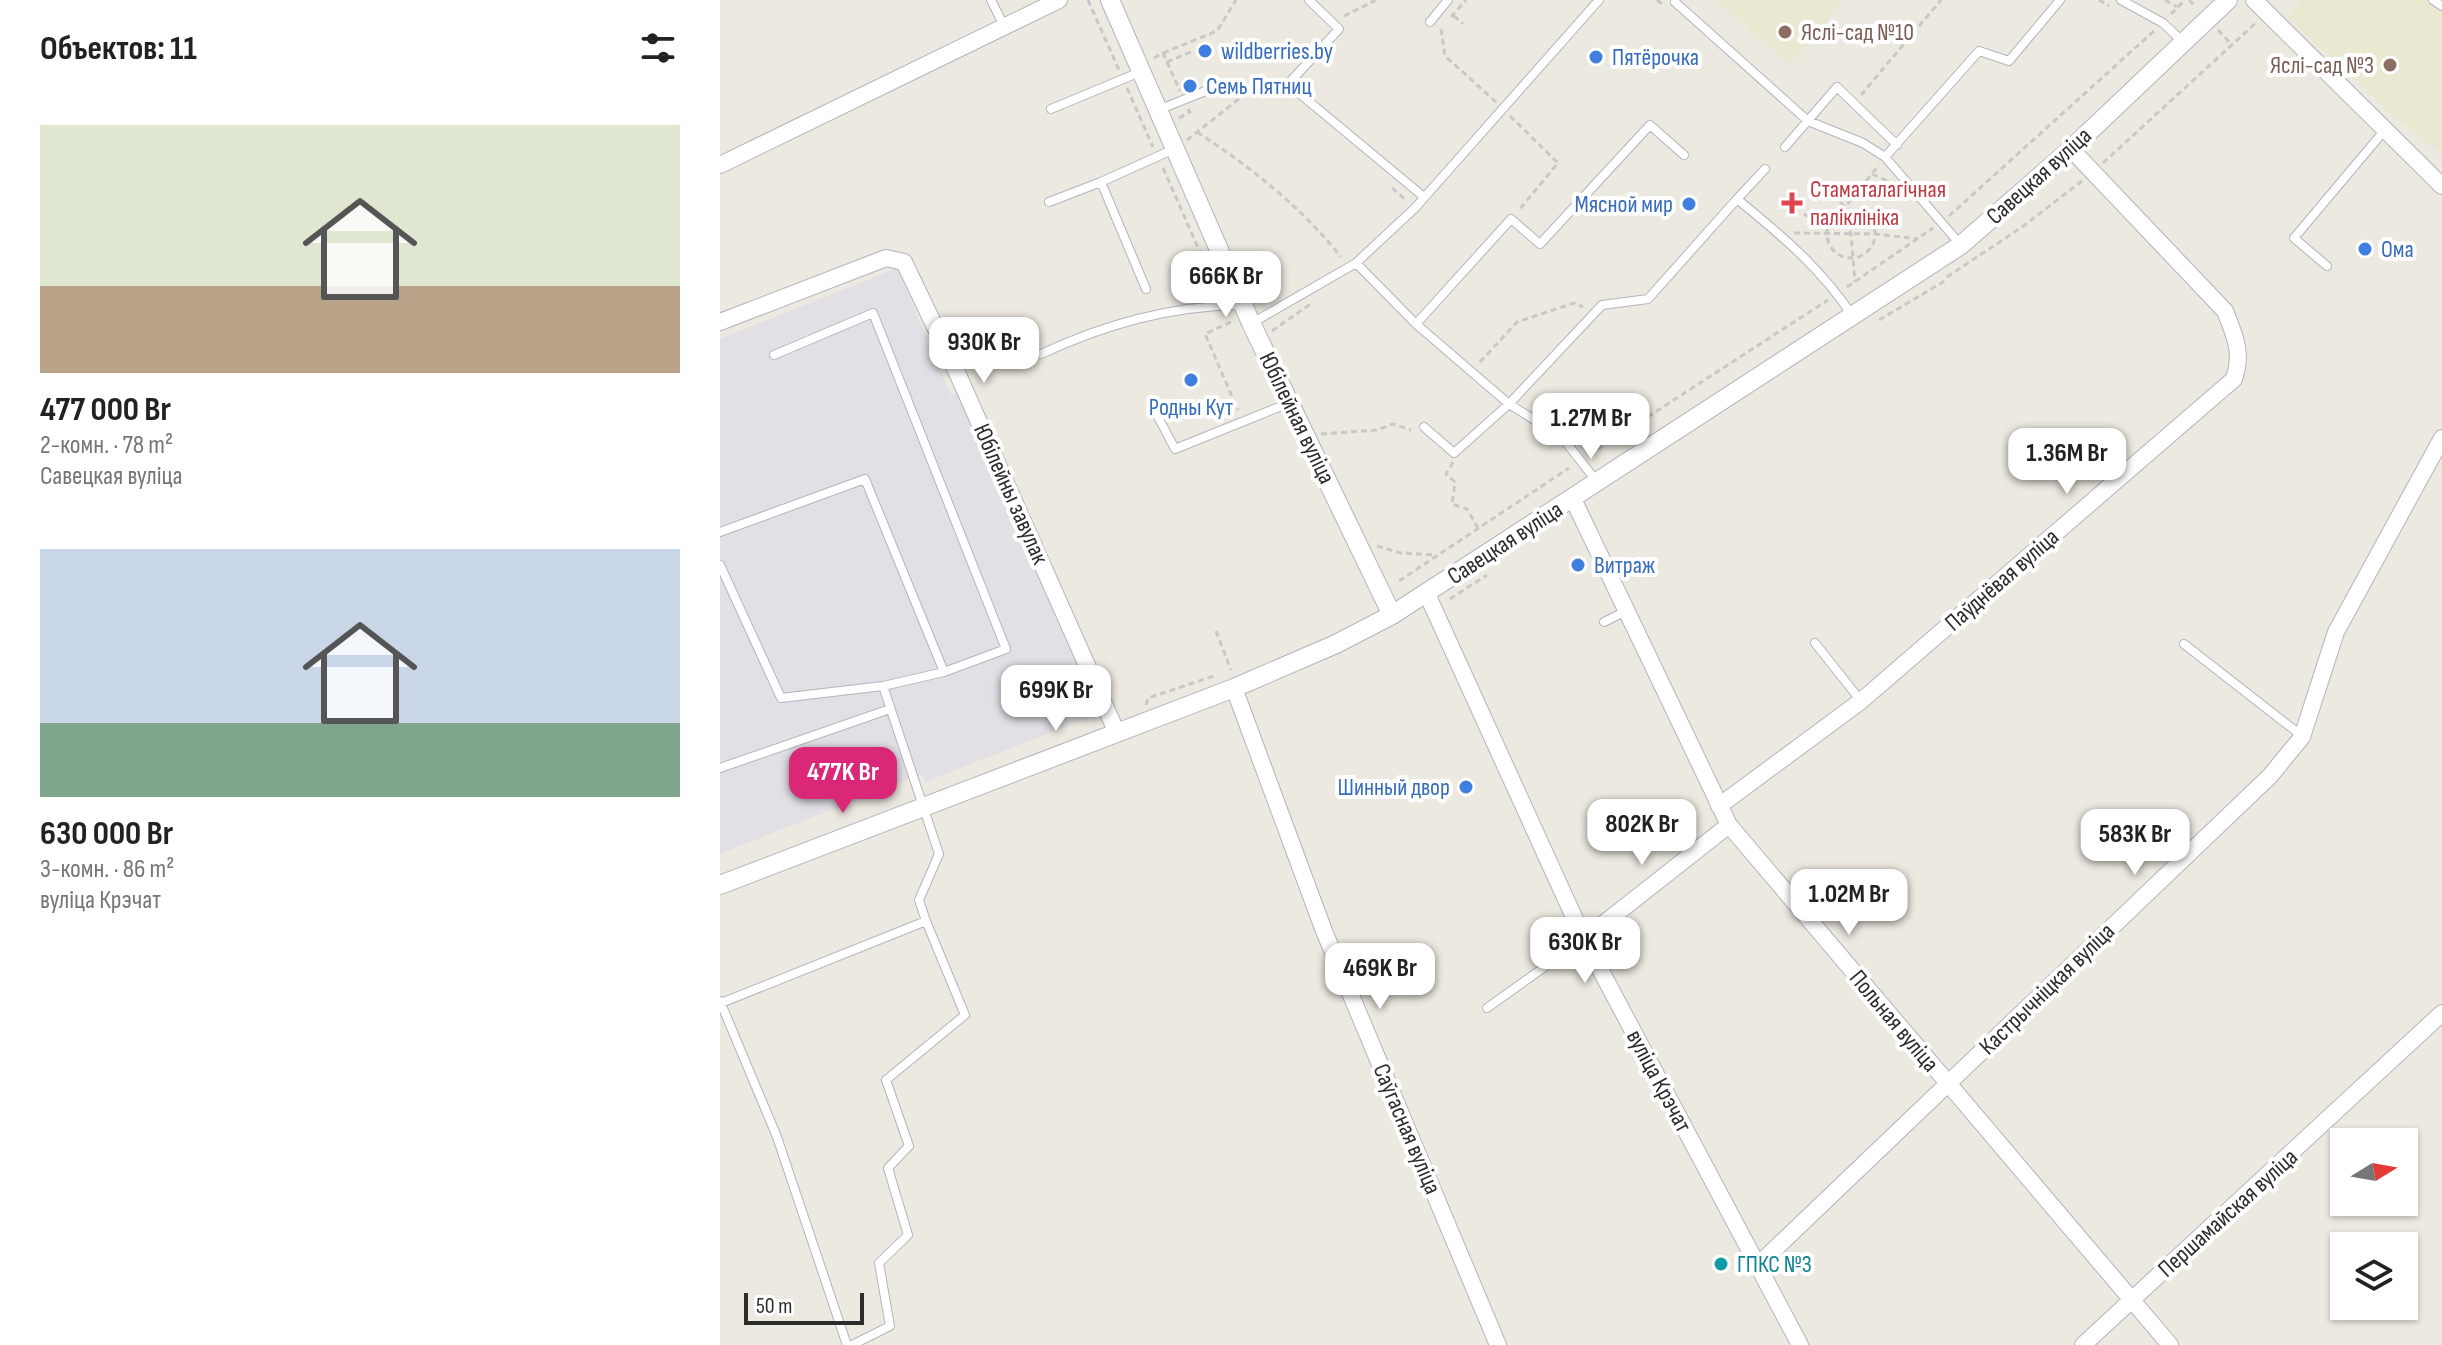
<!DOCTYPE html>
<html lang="ru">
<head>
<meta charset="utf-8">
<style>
	:root { --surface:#fff; --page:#f6f6f6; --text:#222; --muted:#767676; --accent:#db2777 }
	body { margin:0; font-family:"Sofia Sans Condensed",sans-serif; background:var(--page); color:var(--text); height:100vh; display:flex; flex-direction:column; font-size:30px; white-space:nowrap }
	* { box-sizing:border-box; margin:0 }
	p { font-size:26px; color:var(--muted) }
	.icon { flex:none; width:44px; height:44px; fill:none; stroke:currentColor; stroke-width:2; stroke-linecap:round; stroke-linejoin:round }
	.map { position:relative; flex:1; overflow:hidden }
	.side { display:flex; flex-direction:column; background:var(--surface); width:720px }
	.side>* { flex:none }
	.needle { width:52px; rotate:79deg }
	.fabs { position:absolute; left:1610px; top:1128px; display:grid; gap:16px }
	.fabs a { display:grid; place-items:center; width:88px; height:88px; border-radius:0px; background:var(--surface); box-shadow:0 2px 6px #0004; font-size:40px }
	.scale { position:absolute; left:24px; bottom:20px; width:120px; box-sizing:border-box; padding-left:8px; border:4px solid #2c2c2c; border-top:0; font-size:22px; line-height:28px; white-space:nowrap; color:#2c2c2c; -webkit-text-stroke:6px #fff; paint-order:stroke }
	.price { position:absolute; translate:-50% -68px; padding:0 18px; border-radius:16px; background:#fff; color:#222; font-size:26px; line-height:52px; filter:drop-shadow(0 2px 4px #0008) }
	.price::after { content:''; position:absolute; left:50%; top:48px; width:24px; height:18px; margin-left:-12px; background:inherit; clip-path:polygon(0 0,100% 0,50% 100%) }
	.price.on { background:var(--accent); color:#fff }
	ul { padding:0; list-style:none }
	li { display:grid; align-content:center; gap:16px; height:424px; padding:0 40px }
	li span { display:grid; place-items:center; height:248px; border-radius:0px; color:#555 }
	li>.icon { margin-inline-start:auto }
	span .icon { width:144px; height:144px; fill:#fffc; stroke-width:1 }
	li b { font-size:34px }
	h2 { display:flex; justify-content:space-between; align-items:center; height:96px; padding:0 40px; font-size:34px }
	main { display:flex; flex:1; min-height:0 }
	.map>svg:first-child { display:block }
	.industrial { fill:#e2e0e5 }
	.education { fill:#ebe8d2 }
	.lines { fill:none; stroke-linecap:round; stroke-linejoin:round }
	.service-casing { stroke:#b4b3be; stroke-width:10 }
	.minor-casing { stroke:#b4b3be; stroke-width:18 }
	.tertiary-casing { stroke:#b4b3be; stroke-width:20 }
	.path { stroke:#c8c8c8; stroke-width:3; stroke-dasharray:6 4; stroke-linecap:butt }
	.service { stroke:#fff; stroke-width:8 }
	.minor { stroke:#fff; stroke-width:16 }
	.tertiary { stroke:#fff; stroke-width:18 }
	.education-dot { fill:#8d6e63; stroke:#fff; stroke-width:3 }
	.shop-dot { fill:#3f7fe0; stroke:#fff; stroke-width:3 }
	.health-dot { fill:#e0444e; stroke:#fff; stroke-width:3 }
	.culture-dot { fill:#0f9aa8; stroke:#fff; stroke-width:3 }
	.labels { text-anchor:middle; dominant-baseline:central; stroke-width:8; stroke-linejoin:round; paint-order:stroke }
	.education-label { font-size:24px; fill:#785e54; stroke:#fff; text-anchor:start }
	.shop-label { font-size:24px; fill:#366cbe; stroke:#fff; text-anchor:start }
	.street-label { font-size:24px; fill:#2c2c2c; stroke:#fff }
	.health-label { font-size:24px; fill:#be3a42; stroke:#fff; text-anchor:start }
	.culture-label { font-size:24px; fill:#0d838f; stroke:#fff; text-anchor:start }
</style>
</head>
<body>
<main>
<section class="side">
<h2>Объектов: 11<svg class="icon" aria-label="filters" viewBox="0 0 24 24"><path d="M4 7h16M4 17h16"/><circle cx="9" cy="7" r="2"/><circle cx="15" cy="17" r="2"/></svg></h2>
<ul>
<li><span style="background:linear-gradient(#dfe7d0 65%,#b9a48a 0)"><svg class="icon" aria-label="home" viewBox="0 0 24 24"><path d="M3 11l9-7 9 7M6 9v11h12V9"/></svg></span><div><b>477 000 Br</b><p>2-комн. · 78 m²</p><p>Савецкая вуліца</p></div></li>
<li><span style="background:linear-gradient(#c9d6e8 70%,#7fa58c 0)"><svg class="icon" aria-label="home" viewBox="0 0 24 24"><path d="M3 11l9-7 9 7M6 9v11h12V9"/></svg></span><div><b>630 000 Br</b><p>3-комн. · 86 m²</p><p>вуліца Крэчат</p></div></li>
</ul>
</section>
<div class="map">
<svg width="1722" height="1345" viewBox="0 0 1722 1345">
	<rect width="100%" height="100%" fill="#ece9e0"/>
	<path class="industrial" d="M177 268 231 395 239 392 381 713 205 782 202 774 0 854V339Z"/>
	<path class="education" d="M995 0H1124L1070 64Z
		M1582 0H1722V154L1670 113 1567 17Z"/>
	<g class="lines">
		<g class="service-casing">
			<path id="service" d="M271 0 283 24
				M589 0 619 29 568 84 704 197
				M1401 0 1443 23 1463 42
				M1713 0 1722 6
				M955 2 1088 121 1143 143 1165 157
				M710 22 728 0
				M331 109 420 72
				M438 110 503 84
				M1065 147 1117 87 1177 145
				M1045 169 1017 199C1060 234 1103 270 1133 317
				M329 202 381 182
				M1240 244 1165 157 1259 51 1289 61 1340 0
				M636 263 696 324 789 404 842 437 877 482
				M1607 266 1574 238 1664 131
				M426 289 381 182 454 149
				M532 323 636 263 695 208 879 0
				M696 324 791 219 820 244 930 125 964 155
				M321 354C386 324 450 306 522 305
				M54 355 153 313 286 649 224 672
				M437 415 455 449 569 403
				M704 427 734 453 789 404 882 305 928 299 1017 199
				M0 532 145 479 224 672 163 686
				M0 565 61 698 163 686 219 854 199 900 206 921 1 1003
				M884 622 906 611
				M1095 643 1141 701
				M1464 644 1582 736
				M0 768 170 709
				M0 1001 57 1137 127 1345
				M767 1008 864 939
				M132 1345 170 1326 159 1263 188 1235 168 1168 189 1146 166 1080 245 1015 206 921"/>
		</g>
		<g class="minor-casing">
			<path id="minor" d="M1534 0 1722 186
				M0 165 339 0
				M0 322 166 258 184 262 239 377 397 733
				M853 499 1009 825 1450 1345
				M707 594 864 939 1080 1345
				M514 688 604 931 778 1345
				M999 806 1141 701 1514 379C1523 353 1515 336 1505 311L1351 149
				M864 939 1009 825
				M1037 1266 1550 776 1582 737 1616 632 1722 438
				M1363 1345 1722 1013"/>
		</g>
		<g class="tertiary-casing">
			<path id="tertiary" d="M390 0 531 323 672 615
				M0 885 514 688 616 644 672 615 1241 245 1351 149 1508 0"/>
		</g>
		<path class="path" d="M368 0 399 70
			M937 0 944 6
			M1379 0 1389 6
			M1445 0 1457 7
			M1469 0 1476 7
			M1451 14 1465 0
			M624 16 656 0
			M734 16 743 24
			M731 17 746 0
			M721 29 725 56 776 102
			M1498 30 1512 45
			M443 53 497 31 516 0
			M434 58 443 53 460 91
			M447 62 473 51
			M407 88 433 147
			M1141 95 1221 0
			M790 116 838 163 799 210
			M459 118 470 112 468 109
			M477 132C532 168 580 206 621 257
			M467 140 544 79 555 86
			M1383 163 1537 22
			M443 168 498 293
			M1152 174 1170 182
			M672 188 687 201
			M1106 188 1125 207
			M1107 234a24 24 0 1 1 48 0a24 24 0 1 1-48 0Z
			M1121 212 1159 165
			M1084 214 1107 229
			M1229 216 1434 31
			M1115 217 1131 233 1135 282
			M1074 233 1156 234 1198 239
			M1227 277 1302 227 1362 181
			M1127 287 1213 228
			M1159 320 1228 279
			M511 322 485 334 518 410
			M552 331 592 303
			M760 362 797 322 854 303 863 307
			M601 434 657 430 673 424 691 430
			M869 455 1108 300
			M733 462 726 474 735 482 732 504 747 509 758 528
			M657 546 681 553 716 555
			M679 581 849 468
			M730 599 767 575
			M496 631 511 670
			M426 705 428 698 497 675"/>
		<use href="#service" class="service"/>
		<use href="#minor" class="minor"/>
		<use href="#tertiary" class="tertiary"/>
	</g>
	<g class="education-dot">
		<circle cx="1065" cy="32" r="8"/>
		<circle cx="1670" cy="65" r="8"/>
	</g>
	<g class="shop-dot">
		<circle cx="485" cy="51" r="8"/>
		<circle cx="876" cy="57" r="8"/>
		<circle cx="470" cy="86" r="8"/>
		<circle cx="969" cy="204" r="8"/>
		<circle cx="1645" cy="249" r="8"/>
		<circle cx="471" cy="380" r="8"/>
		<circle cx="858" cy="565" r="8"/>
		<circle cx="746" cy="787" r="8"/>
	</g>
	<path class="health-dot" d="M1068 191h8v8h8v8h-8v8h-8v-8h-8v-8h8z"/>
	<circle class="culture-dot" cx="1001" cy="1264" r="8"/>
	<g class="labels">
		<g class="education-label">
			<text x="1081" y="32">Яслі-сад №10</text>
			<text x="1654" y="65" text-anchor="end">Яслі-сад №3</text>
		</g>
		<g class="shop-label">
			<text x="501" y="51">wildberries.by</text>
			<text x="892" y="57">Пятёрочка</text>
			<text x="486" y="86">Семь Пятниц</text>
			<text x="953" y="204" text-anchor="end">Мясной мир</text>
			<text x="1661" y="249">Ома</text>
			<text x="471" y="407" text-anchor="middle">Родны Кут</text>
			<text x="874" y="565">Витраж</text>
			<text x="730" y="787" text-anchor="end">Шинный двор</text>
		</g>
		<g class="street-label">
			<text transform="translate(1319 176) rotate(-42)">Савецкая вуліца</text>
			<text transform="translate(577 418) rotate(64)">Юбілейная вуліца</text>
			<text transform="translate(291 494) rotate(66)">Юбілейны завулак</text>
			<text transform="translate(785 543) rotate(-33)">Савецкая вуліца</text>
			<text transform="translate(1282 580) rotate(-41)">Паўднёвая вуліца</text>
			<text transform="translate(1327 989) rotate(-44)">Кастрычніцкая вуліца</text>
			<text transform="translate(1174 1021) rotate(50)">Польная вуліца</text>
			<text transform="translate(939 1081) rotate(62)">вуліца Крэчат</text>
			<text transform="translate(687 1129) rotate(67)">Саўгасная вуліца</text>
			<text transform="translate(1508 1213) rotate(-42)">Першамайская вуліца</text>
		</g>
		<g class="health-label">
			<text x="1090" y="189">Стаматалагічная<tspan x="1090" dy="28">паліклініка</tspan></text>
		</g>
		<g class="culture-label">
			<text x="1017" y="1264">ГПКС №3</text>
		</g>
	</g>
</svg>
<div class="fabs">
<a><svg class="needle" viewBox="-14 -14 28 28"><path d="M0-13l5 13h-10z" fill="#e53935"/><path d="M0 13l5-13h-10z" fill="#767676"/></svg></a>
<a><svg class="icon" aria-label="layers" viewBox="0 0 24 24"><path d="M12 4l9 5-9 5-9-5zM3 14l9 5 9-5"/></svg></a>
</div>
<div class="scale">50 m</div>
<b class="price" style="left:506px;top:319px">666K Br</b>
<b class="price" style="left:264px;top:385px">930K Br</b>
<b class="price" style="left:871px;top:461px">1.27M Br</b>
<b class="price" style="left:1347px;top:496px">1.36M Br</b>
<b class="price" style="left:336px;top:733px">699K Br</b>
<b class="price on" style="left:123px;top:815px">477K Br</b>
<b class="price" style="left:922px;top:867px">802K Br</b>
<b class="price" style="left:1415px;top:877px">583K Br</b>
<b class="price" style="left:1129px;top:937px">1.02M Br</b>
<b class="price" style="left:865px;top:985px">630K Br</b>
<b class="price" style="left:660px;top:1011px">469K Br</b>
</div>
</main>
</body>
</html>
